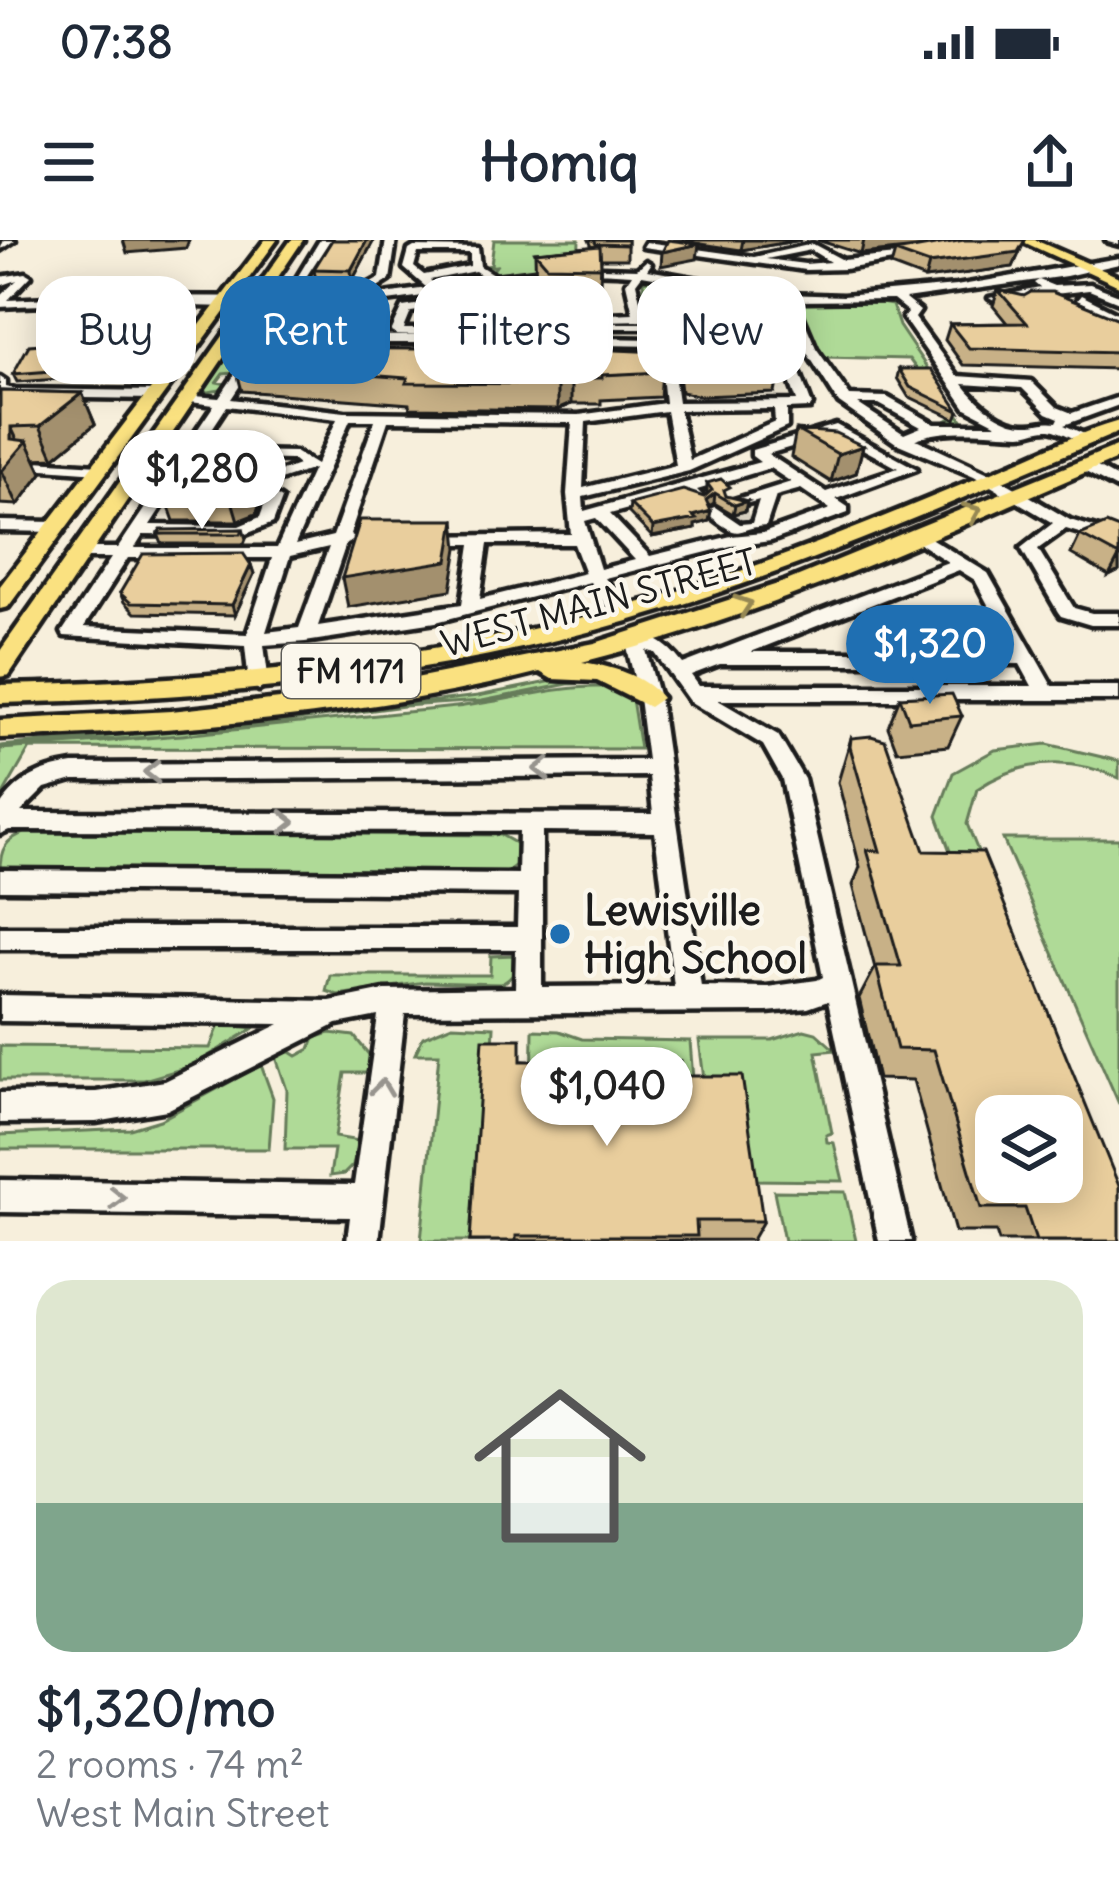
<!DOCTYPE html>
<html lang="en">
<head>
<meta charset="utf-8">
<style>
	:root { --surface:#fff; --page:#f6f6f7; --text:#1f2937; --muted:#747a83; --accent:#1f6fb2 }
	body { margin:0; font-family:Delius,sans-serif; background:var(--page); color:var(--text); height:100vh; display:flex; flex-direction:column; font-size:45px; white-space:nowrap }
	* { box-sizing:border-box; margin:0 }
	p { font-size:39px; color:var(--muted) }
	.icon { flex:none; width:66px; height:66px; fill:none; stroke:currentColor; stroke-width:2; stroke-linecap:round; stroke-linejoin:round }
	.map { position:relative; height:1001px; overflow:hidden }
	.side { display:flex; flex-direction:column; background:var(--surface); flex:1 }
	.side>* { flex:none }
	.hud { position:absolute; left:36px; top:36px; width:1047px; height:108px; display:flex; gap:24px }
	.fabs { position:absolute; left:975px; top:855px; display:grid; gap:24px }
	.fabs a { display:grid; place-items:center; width:108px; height:108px; border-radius:24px; background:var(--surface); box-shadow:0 6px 30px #0003; font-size:60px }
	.price { position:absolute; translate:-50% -102px; padding:0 27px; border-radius:42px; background:#fff; color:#222; font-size:39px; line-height:78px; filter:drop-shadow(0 3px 6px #0008) }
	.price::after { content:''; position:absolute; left:50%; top:72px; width:36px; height:27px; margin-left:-18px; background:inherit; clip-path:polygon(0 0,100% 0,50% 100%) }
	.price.active { background:var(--accent); color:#fff }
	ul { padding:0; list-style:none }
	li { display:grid; align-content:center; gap:24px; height:636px; padding:0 36px }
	li span { display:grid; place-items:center; height:372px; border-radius:36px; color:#555 }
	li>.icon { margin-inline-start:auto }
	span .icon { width:216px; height:216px; fill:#fffc; stroke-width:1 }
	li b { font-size:51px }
	.tag { padding:0 42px; border-radius:36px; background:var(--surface); box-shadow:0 6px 30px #0003; font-size:42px; line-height:108px }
	.tag.active { background:var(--accent); color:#fff }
	.status { display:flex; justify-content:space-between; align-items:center; height:84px; padding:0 60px; background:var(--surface); direction:ltr }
	.status svg { height:33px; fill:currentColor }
	header { display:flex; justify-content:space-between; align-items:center; height:156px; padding:0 36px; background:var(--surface); font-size:54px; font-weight:700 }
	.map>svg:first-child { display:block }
	.green { fill:#afda97; stroke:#667b5a; stroke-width:3 }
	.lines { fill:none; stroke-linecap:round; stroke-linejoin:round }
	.minor-tunnel { stroke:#d6cfbf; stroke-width:18; stroke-dasharray:18 9; stroke-linecap:butt }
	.minor-casing { stroke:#1c1c1c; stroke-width:9 }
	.major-casing { stroke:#1c1c1c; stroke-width:9 }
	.minor { fill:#fbf7ec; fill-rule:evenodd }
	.major { fill:#fae180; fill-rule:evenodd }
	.wall { fill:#c8b187; stroke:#1c1c1c; stroke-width:3 }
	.shaded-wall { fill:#a3906e; stroke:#1c1c1c; stroke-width:3 }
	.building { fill:#e9ce9d; stroke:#1c1c1c; stroke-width:3; fill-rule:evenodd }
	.oneway { stroke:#968853 }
	.oneway2 { stroke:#97948e }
	.poi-dot { fill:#1f6fb2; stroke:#fbf7ec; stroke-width:4.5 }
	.labels { text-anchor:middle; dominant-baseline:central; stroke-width:9; stroke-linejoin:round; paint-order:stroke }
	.shield { fill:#fbf7ec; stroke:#5f5e5a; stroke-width:3 }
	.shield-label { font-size:33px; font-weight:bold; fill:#1c1c1c }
	.street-label { font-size:36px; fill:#1c1c1c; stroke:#fbf7ec }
	.near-poi-label { font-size:42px; font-weight:bold; fill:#1c1c1c; stroke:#fbf7ec; text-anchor:start }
</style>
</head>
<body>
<div class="status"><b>07:38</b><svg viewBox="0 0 49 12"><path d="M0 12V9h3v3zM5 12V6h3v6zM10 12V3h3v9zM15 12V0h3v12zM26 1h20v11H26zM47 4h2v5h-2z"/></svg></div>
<header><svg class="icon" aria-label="menu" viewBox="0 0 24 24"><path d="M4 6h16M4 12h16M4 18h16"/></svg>Homiq<svg class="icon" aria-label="share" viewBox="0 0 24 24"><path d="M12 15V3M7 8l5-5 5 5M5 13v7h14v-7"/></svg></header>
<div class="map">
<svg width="1119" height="1001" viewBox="0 0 1119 1001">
	<rect width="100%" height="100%" fill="#f7efdc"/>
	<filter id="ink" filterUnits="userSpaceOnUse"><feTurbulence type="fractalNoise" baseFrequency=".00833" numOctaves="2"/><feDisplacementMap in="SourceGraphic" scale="24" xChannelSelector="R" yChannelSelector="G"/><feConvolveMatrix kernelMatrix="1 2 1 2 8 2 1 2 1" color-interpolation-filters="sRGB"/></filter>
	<g filter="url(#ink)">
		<path class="green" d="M494 0H579L578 26 491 33 496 26 483 27 491 25Z
			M654 38 783 63 793 94 742 92V96L680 98 671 93 664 75 645 72 643 41Z
			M881 63 892 65 899 86 965 184 939 185 952 177 909 119 824 117 804 89 797 64Z
			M269 65H362L356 71C320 71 280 63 261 92L270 94C261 107 245 115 233 133L223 134 217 142 227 144 220 150 203 153 256 72Z
			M578 436 601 439 598 443 568 444 482 461 404 466 183 495 0 506 281 480 478 456Z
			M606 440 632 459 640 509 30 508 0 560V509C153 500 304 482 456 467 505 462 552 446 600 447Z
			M1047 504 1119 521V538C1069 516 1022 519 977 549L967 584 1119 957 1062 876H1048L937 576 953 533 995 510Z
			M26 592 501 595 517 604 520 622 505 633 0 630C0 609 6 599 26 592Z
			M1003 599H1119V864Z
			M514 715C520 728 513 738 501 744L425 742 338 755 326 751 330 735H490L491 716Z
			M220 783 254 788 192 826 144 840H0V806L210 808Z
			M452 785 494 787 483 1001H421L439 814H415L423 797Z
			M533 790 559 791 582 799 690 801 695 866 532 872Z
			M804 790 816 793 835 810 816 812 832 893 826 895 827 902 834 903 843 941 740 940 707 863 699 800H772Z
			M330 793 354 796 370 816 367 833H345L335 897 359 901 353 925 344 934 330 936 334 909H285L287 850 276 817 289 811 297 816 310 809 314 798Z
			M261 825 273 858 269 909H0V895L130 889 160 880Z
			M774 951 845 952 856 1001H784Z"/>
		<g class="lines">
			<path class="minor-tunnel" d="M735 277 748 273"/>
			<g class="minor-casing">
				<path id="minor" d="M4 0H15L0 10Z
					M320 0H330L302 43 310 48 305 51 292 46Z
					M386 0H396L390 40 373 51 371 56 427 48 404 28 409 10 414 7 478 8 480 26 496 36 566 27 637 29 646 21 651 24 647 30 786 54 843 56 956 46 1119 18V24L1066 36 905 59 920 71 915 78 957 136 1031 141 1057 167 1072 173 1119 157V165L1064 185 1091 197 1093 200 1086 204C1075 200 1062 191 1050 189 1041 188 1030 194 1021 194 989 193 947 187 916 199L997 237 1070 280 1119 295V305L1066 289 1038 309 1074 368 1092 373H1119V385H1091L1061 376 1058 372 1021 308 1053 283 974 236 896 203 839 163 804 108 785 60 642 35 636 43 642 69 653 76V88H556L554 79 560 76 633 73 626 43 632 34C539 25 451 57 359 64 240 73 120 59 0 67V56L17 40 0 46V37L26 33 31 36 8 60 89 56 360 57 364 47 380 38ZM418 13H470V26L424 35 414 27ZM475 31 485 38 438 47 430 40ZM893 60 908 72 903 78 966 168 997 184H935L887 157 850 156 816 108 796 61ZM642 80 643 83H566V82ZM963 144 1022 148 1047 173 1059 178 1057 182C1046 180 1039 184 1028 184 1004 186 976 162 963 144ZM858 164H879L921 187 904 194Z
					M1106 0H1119V5L1108 2Z
					M646 2 754 17 813 4 843 20 918 13 923 16 845 29 805 30 643 7ZM811 10 830 22 805 24 766 19Z
					M1039 40 1054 46 1090 44 1119 55V62L1089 50 994 61 989 58 1040 48 1034 43Z
					M1081 55 1119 74V81L1077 60Z
					M440 61 445 64 437 93 431 96 448 97V103H295L262 112 231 159 345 172 579 175 665 163 659 106 544 104 542 101 548 97 706 100V106L702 107 670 106 678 162 797 161 778 107H740L734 103 740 99 783 100 789 104 812 165 810 168 787 169V187L689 231 583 257 584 271 760 222 752 216V210L836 185 917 229 836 259 848 267V273L771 301 731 306 605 338 628 373 625 377H613L590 342 436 382 305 402 264 405 269 443 259 450 249 443 245 406 64 396 62 392 111 318H80L72 313 80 308H118L214 165 182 161V155L219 158 254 106 295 95 426 96 397 95 391 92 403 67ZM433 69 426 89H404L411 72ZM227 166 337 179 316 225 295 212 198 210ZM774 169 775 182 690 220 679 170ZM666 171 676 225 583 248 586 182ZM350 180H375L333 296 295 305ZM388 181 572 183 567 254 571 294 422 296V302L428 304H471L462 364 318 386 346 304 357 299 350 294ZM835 194 898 228 826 252 768 214ZM193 218 292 220 298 225 279 232H184ZM770 228 791 242 727 262 735 267 759 260 752 283 740 284 715 267 709 269V275C745 303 732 288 766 286L776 256 801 249 830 269 763 293 731 296 650 316 610 274 683 254 693 262H703L706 259 697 250ZM313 229 277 308H135L143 295 241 296 273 283 282 259 274 254 231 250 226 252V258L265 263 260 277 239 286 150 285 179 240H280ZM596 278 635 320 600 329 585 281ZM488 304H574L585 333 480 359ZM329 307 299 388 266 392 290 316ZM128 318H272L247 394 84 387Z
					M0 137 6 141V147L15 149 155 151 162 155 155 159 15 157 0 153Z
					M35 221 99 225 106 229 99 233 30 228V222Z
					M1080 223H1090L1119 239V250L1080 229Z
					M0 281 56 282 64 287 56 292 0 291Z
					M917 290 988 333 1052 446H1119V460H718L778 495 804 539 911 1001H879L828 761 808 768 767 772 405 774 379 1001H347L350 977 0 972V940L354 945 378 776 337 784 167 870 96 882 0 883V853L96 852 165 841 280 784 0 781V755L330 761 385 750 515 748 516 709H0V687H517L518 654 0 650V630L518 634 519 591 9 590 0 594V566C19 539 40 529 73 524L647 520 639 458 625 399 627 395C652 392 669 406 683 424L948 322 911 298 909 295ZM959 330 975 340 1013 412H751ZM646 410 655 413 689 461 763 505 782 539 823 737 817 740 767 747 701 746 659 458ZM720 424H1020L1032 446H699L691 435ZM649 536 653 574 21 572 45 548 73 540ZM542 591 655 592 674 746 542 747Z"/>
			</g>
			<g class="major-casing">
				<path id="major" d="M265 0H277L8 367 0 369V346Z
					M291 0H303L9 435 0 437V411Z
					M1019 0H1035L1119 37V46Z
					M1119 181V192C957 260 797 332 628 381 424 440 212 458 0 463V445C254 440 505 413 746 329 829 300 911 266 992 232 1034 215 1076 193 1119 181Z
					M1119 205V218C943 293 768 376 582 422 609 426 644 435 662 458L649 467 597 441 552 439 540 432C364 476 181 491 0 498V480L171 471 344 452 595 403 784 342Z"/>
			</g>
			<use href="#minor" class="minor"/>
			<use href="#major" class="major"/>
		</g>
		<path class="wall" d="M374 0 352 41H316L314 29Z
			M589 0H627V19H601L599 70 548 69 536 53 535 12 592 7Z
			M673 0H801L741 10Z
			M817 0H1025L1013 27 925 39 891 26 895 12 929 6 861 14Z
			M998 50 1119 79V129L963 125 945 100 950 84 1007 83 993 66Z
			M343 60 346 76 337 93H311L308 77Z
			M456 61 525 69 523 87 572 108 662 132 660 157 601 160V164H571L557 170 410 168 409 164 242 151 235 125 417 109 450 87Z
			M679 94 780 127 775 153 701 156 681 152 677 118Z
			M152 104 143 133 17 142 13 134Z
			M899 129 959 171 956 179 908 156 897 138Z
			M0 151 82 153 95 184 54 218 35 219 42 233 18 265 0 264Z
			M796 190 863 206 856 233 831 242 791 217Z
			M246 197 253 224 251 227H212L204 200Z
			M267 235 269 244 267 249H254L259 267 256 274 238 281H174L164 253Z
			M707 243 728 257 747 261 745 271 733 274 714 263 708 266 709 281 695 285V289L652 297 629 273 630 264 704 257 707 254Z
			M243 289 246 299 244 304H162L158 294Z
			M1119 289V331L1109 336 1071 314 1080 295Z
			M251 325 254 334 235 375 135 373 124 362 120 353Z
			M900 457 962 476 948 506 897 511 888 487Z
			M851 498 924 611 1119 1001H999L996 992H955L913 840 878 839 859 758 875 728 853 645 860 627 838 542Z
			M523 821 682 836 763 981 752 1000 470 1001Z"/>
		<path class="shaded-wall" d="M123 0H189L186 8 127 13Z
			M367 0H374L352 41 351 30Z
			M743 0H801L741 10Z
			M864 0H955L953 4 861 14Z
			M1025 0 1013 27 925 39 929 24Z
			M699 4 697 19 661 26 662 12Z
			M343 60 346 76 337 93 334 77Z
			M149 96 152 104 143 133 140 124Z
			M571 138V164L557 170V144Z
			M82 153 95 184 54 218 40 186Z
			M11 187 21 208 27 201 42 233 18 265 2 231 11 199Z
			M246 197 253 224 251 227 244 200Z
			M863 206 856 233 831 242 838 214Z
			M251 240 259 267 256 274 238 281 230 254Z
			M715 253 714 263 704 269 706 260Z
			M747 261 745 271 733 274 735 265Z
			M711 271 709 281 695 285V289L652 297 653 287Z
			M455 280 458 308 451 350 348 367 342 338Z
			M1119 317V331L1109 336Z
			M251 325 254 334 235 375 232 365Z"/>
		<path class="building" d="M332 0H367L351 30 314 29Z
			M594 0H627V5L596 4Z
			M668 0 699 4 662 12Z
			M964 0H1025L1018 12 929 24 895 12Z
			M600 6 601 27 547 26 535 12Z
			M998 50 1024 56 1031 52H1052L1119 79V112L969 108 950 84 1027 83Z
			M318 60H343L334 77H308Z
			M456 61H525L522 85H450Z
			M424 87H572V108L660 112 662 132 602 135V138H571L557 144 406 143 408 138 235 125 247 108 417 109Z
			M679 94H761L780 127 704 130 684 126Z
			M149 96 140 124 13 134 29 105Z
			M899 129H931L959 171 910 147Z
			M0 151 82 153 40 186 11 187V199L27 201 2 231H0Z
			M796 190 835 193 863 206 838 214Z
			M206 196 246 197 244 200H204Z
			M194 235H267L265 240 192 238Z
			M173 237 251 240 249 246 230 254 164 253Z
			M721 239 730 247 724 250 726 256 747 261 735 265 715 253 706 260 711 271 693 276 696 279 653 287 630 264 683 250 704 257 712 250 707 243Z
			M360 280H455L448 321 342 338Z
			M1106 284 1119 289V316L1080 295Z
			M243 289 241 294H158L161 290Z
			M243 313 251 325 232 365 131 363 120 353 143 314Z
			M952 454 962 476 909 481 900 457Z
			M871 496 885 500 924 611 983 612 1119 946V1001H1036L1025 968H981L934 810 897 809 876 726H901L867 610 880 611 850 507 851 498ZM996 876H1062V942H996Z
			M483 799H521V821H681L682 836H742L763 981H696L697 996H516V1001H470Z"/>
		<defs><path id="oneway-chevron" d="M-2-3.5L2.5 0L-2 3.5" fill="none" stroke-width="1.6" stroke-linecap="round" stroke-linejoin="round" transform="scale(3)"/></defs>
		<g class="oneway">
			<use href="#oneway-chevron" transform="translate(973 272) rotate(-23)"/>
			<use href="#oneway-chevron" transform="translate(744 365) rotate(-19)"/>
		</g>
		<g class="oneway2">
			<use href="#oneway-chevron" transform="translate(542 529) rotate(180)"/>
			<use href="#oneway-chevron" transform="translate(152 532) rotate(180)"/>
			<use href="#oneway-chevron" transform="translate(287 582)"/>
			<use href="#oneway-chevron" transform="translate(382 848) rotate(-83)"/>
			<use href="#oneway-chevron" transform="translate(117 958) rotate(1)"/>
		</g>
	</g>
	<circle class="poi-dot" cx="560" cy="694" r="12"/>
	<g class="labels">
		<rect class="shield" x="282" y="404" width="138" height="54" rx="9"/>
		<g class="shield-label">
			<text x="351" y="431">FM 1171</text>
		</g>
		<g class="street-label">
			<text transform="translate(599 363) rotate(-15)">WEST MAIN STREET</text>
		</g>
		<g class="near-poi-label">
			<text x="584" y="670">Lewisville<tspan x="584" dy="48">High School</tspan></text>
		</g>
	</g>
</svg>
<div class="fabs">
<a><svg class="icon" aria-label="layers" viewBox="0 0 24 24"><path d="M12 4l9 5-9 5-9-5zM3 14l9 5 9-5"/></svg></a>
</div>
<b class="price" style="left:202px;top:292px">$1,280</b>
<b class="price active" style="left:930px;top:467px">$1,320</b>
<b class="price" style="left:607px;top:909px">$1,040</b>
<div class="hud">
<a class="tag">Buy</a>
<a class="tag active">Rent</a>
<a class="tag">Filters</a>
<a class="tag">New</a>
</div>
</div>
<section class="side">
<ul>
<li><span style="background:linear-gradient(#dfe7d0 60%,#7fa58c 0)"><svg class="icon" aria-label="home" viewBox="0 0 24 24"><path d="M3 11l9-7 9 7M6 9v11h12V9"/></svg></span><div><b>$1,320/mo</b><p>2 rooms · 74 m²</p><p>West Main Street</p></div></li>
</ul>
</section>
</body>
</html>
